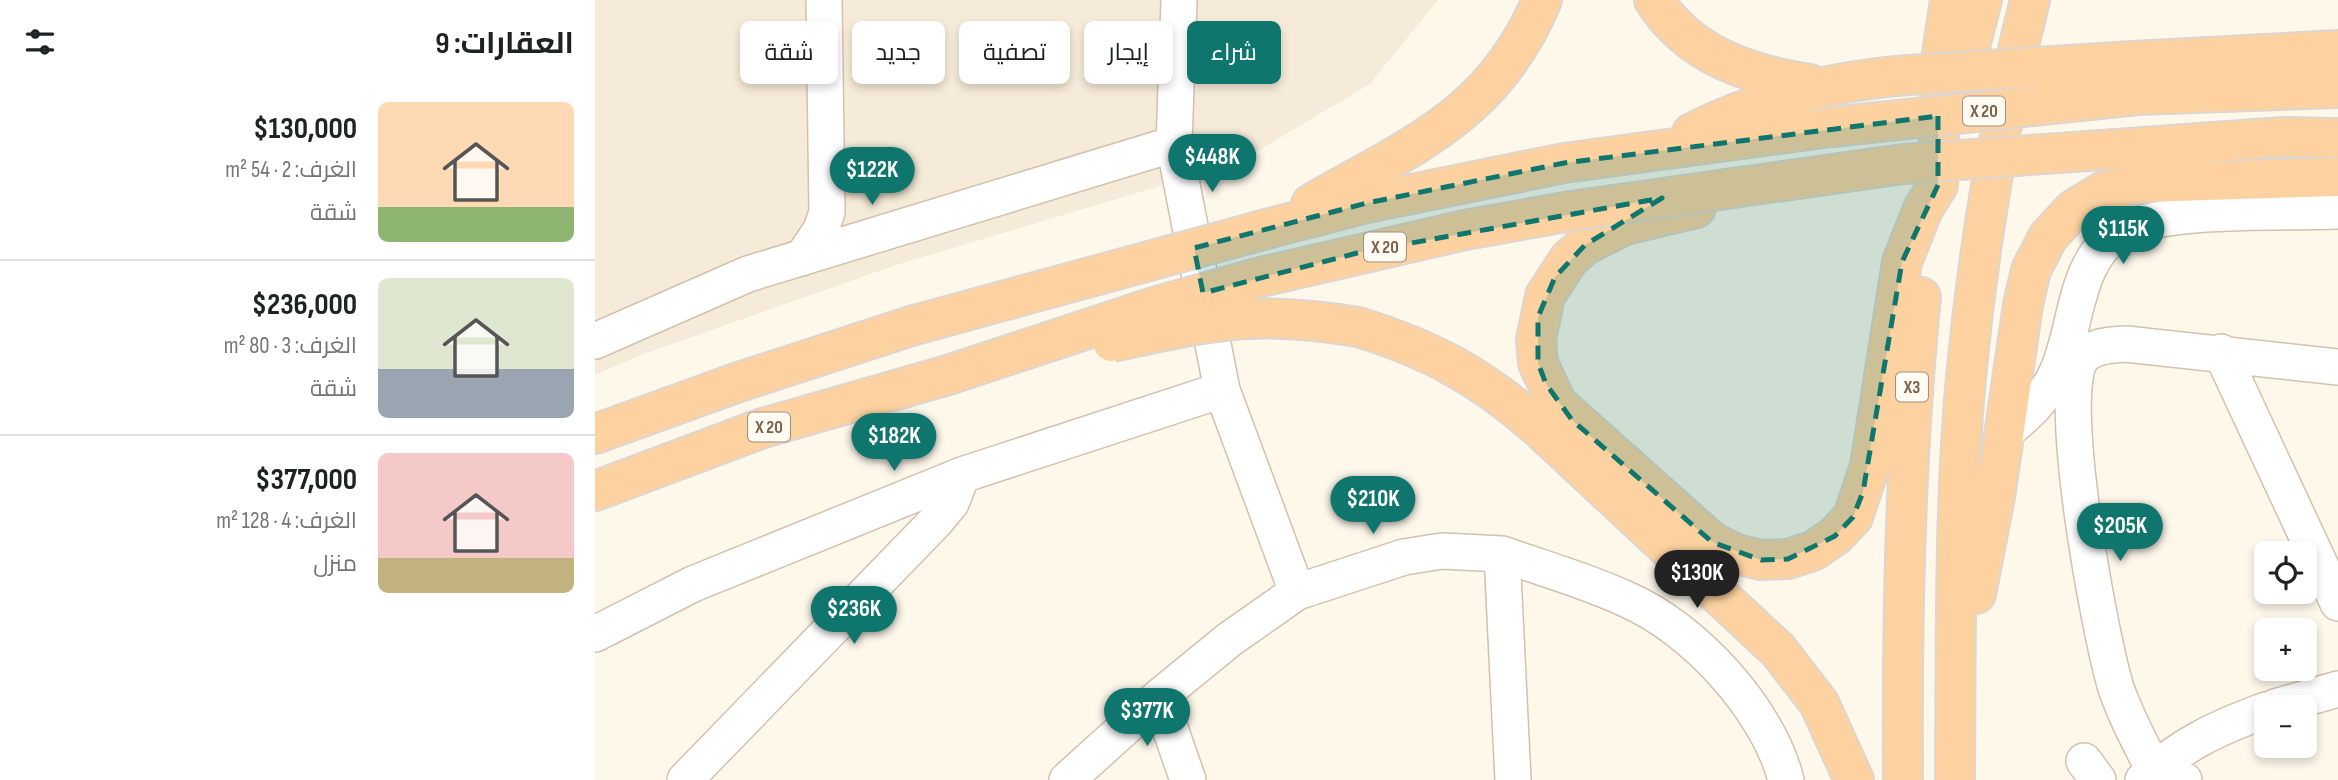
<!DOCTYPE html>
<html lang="ar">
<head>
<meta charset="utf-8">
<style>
	:root { --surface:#fff; --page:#f6f6f6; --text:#202124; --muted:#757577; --line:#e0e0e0; --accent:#0f766e }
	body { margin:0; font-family:"Sofia Sans Condensed",Cairo,sans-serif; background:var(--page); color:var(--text); direction:rtl; height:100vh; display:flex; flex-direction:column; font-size:26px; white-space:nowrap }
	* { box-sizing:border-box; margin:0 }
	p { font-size:23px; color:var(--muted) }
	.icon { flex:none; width:38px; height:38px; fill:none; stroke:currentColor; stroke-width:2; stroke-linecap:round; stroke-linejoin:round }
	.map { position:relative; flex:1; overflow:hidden; direction:ltr }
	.panel { display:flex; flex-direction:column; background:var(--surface); width:595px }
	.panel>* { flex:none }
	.hud { position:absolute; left:21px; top:21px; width:665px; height:63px; direction:rtl; display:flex; gap:14px }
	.fabs { position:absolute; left:1659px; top:541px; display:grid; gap:14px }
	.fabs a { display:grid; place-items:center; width:63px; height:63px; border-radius:10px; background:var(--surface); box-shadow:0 4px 10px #0003; font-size:35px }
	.price { position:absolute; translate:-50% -60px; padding:0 16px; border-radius:24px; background:var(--accent); color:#fff; font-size:23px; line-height:46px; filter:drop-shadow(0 2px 4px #0008) }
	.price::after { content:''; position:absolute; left:50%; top:42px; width:21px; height:16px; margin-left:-10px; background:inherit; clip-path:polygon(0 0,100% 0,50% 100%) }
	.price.current { background:#222; color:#fff }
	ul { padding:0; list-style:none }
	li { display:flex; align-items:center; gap:21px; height:175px; padding:0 21px }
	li+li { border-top:2px solid var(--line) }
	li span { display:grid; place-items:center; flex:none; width:196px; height:140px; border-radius:10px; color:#555 }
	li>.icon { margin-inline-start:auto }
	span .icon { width:84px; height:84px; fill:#fffc; stroke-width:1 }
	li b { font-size:30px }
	h2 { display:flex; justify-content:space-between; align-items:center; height:84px; padding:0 21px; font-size:30px }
	.pill { padding:0 24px; border-radius:10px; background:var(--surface); box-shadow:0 4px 10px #0003; font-size:24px; line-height:63px }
	.pill.current { background:var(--accent); color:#fff }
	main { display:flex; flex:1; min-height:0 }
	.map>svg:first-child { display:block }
	.residential { fill:#f6ebd8 }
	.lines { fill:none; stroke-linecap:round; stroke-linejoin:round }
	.minor-casing { stroke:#d2c1ae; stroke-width:38 }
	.trunk-casing { stroke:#ddd6d0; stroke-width:42 }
	.minor { stroke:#fff; stroke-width:35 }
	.trunk { stroke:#fdd2a0; stroke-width:38 }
	.trunk-bridge-casing { stroke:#ddd6d0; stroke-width:42; stroke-linecap:butt }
	.trunk-bridge { stroke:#fdd2a0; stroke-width:38 }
	.marked { fill:#0f766e; fill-opacity:0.2; stroke:#0f766e; stroke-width:5; stroke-dasharray:14 9; stroke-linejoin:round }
	.labels { text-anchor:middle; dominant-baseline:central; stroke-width:5; stroke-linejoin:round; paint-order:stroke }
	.shield { fill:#fffbf3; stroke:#a38f7d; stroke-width:2 }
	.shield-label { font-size:18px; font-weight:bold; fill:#7c614b }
</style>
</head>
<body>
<main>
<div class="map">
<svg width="1743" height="780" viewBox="0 0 1743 780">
	<rect width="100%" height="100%" fill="#fef8eb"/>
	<path class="residential" d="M0 0H843L775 84 642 163 301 265 46 355 0 375Z"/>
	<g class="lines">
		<g class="minor-casing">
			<path id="minor" d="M584 0 579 144 627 390 702 592
				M207 258 226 230 232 212 229 0
				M0 341 153 274 579 144
				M1626 352 1743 603
				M1408 434C1431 416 1452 397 1463 370 1483 324 1479 254 1531 229 1577 208 1688 213 1743 211
				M907 554C949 569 993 581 1033 600 1099 629 1173 709 1191 780
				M0 634 98 584 367 475 627 390
				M564 697 593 780
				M1680 707 1743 689
				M1489 761 1503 780
				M90 780 342 520 356 503 367 475
				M472 780 564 697 635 639 702 592 809 557 847 551 907 554 918 780
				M1548 780C1587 744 1622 728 1671 710
				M1589 780 1559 770C1545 743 1531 717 1521 688 1506 640 1459 392 1487 358 1497 345 1517 345 1531 344L1743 367"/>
		</g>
		<g class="trunk-casing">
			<path id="trunk" d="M1059 0C1094 55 1154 75 1215 84
				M1538 61 1743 50
				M1543 95 1743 88
				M1362 96 1387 0
				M1097 133C1166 98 1237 81 1313 75
				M1521 149 1688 137 1743 138
				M716 204C818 145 899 115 947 0
				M1101 208 1030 225 990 245 974 259 950 296 941 340 943 363 962 404 1117 542 1141 554 1166 560 1193 559 1218 551 1240 536 1258 517 1275 466 1307 262 1328 209 1343 185 1345 67 1355 0
				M675 228 772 203 969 163 1236 127
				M763 327C835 349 885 376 942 426L1183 650 1224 703 1259 780
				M0 434 141 383 316 326
				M0 491 168 428 353 375
				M1381 594 1400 497 1428 305 1436 270 1453 237 1478 210 1509 191 1545 183 1743 177
				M1308 780C1307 619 1310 457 1326 297
				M1360 780C1361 646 1359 510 1371 377 1383 250 1404 123 1435 0"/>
		</g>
		<use href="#minor" class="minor"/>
		<use href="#trunk" class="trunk"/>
		<g class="trunk-bridge-casing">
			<path id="trunk-bridge" d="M1313 75 1538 61
				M1236 127 1543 95
				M316 326 675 228
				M517 342C561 333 605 322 650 319 688 317 726 321 763 327
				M353 375 559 307 662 278 870 230 976 211 1308 164 1521 149"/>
		</g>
		<use href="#trunk-bridge" class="trunk-bridge"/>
	</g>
	<path class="marked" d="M1343 116V185L1307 262 1268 492 1258 517 1240 536 1193 559 1166 560 1117 542 977 420 951 384 943 363V317L960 277 990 245 1067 198 766 252 608 293 599 248 772 203 969 163Z"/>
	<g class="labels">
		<g class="shield">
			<rect x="1368" y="96.5" width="42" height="29" rx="5"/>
			<rect x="769" y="232.5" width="42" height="29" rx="5"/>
			<rect x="1301" y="372.5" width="32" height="29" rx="5"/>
			<rect x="153" y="412.5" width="42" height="29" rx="5"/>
		</g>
		<g class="shield-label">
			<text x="1389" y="111">X 20</text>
			<text x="790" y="247">X 20</text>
			<text x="1317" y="387">X3</text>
			<text x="174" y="427">X 20</text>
		</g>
	</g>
</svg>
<div class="fabs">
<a><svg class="icon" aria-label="locate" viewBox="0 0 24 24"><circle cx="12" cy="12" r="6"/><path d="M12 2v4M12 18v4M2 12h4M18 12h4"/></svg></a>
<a>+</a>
<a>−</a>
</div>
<b class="price" style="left:617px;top:194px">$448K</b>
<b class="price" style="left:277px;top:207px">$122K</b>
<b class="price" style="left:1528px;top:266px">$115K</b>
<b class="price" style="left:299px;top:473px">$182K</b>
<b class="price" style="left:778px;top:536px">$210K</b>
<b class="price" style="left:1525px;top:563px">$205K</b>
<b class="price current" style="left:1102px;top:610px">$130K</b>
<b class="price" style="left:259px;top:646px">$236K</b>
<b class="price" style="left:552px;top:748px">$377K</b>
<div class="hud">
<a class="pill current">شراء</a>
<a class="pill">إيجار</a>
<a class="pill">تصفية</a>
<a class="pill">جديد</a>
<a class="pill">شقة</a>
</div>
</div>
<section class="panel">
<h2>العقارات: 9<svg class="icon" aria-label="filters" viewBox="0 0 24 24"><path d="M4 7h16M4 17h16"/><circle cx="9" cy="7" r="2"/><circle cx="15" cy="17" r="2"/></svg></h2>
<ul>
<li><span style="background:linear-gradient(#ffd9b3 75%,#8fb573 0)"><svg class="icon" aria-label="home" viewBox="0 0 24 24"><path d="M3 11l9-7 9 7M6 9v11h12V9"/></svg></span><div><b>$130,000</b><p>الغرف: 2 · 54 m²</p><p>شقة</p></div></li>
<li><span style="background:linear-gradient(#dfe7d0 65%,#9aa5b1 0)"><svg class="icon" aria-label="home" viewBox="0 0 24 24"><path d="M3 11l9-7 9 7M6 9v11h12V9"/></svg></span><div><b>$236,000</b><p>الغرف: 3 · 80 m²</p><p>شقة</p></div></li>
<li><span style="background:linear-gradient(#f6c9c9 75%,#c2b280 0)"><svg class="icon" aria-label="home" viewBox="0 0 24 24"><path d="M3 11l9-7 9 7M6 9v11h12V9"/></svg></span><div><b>$377,000</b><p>الغرف: 4 · 128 m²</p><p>منزل</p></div></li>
</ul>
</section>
</main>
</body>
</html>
